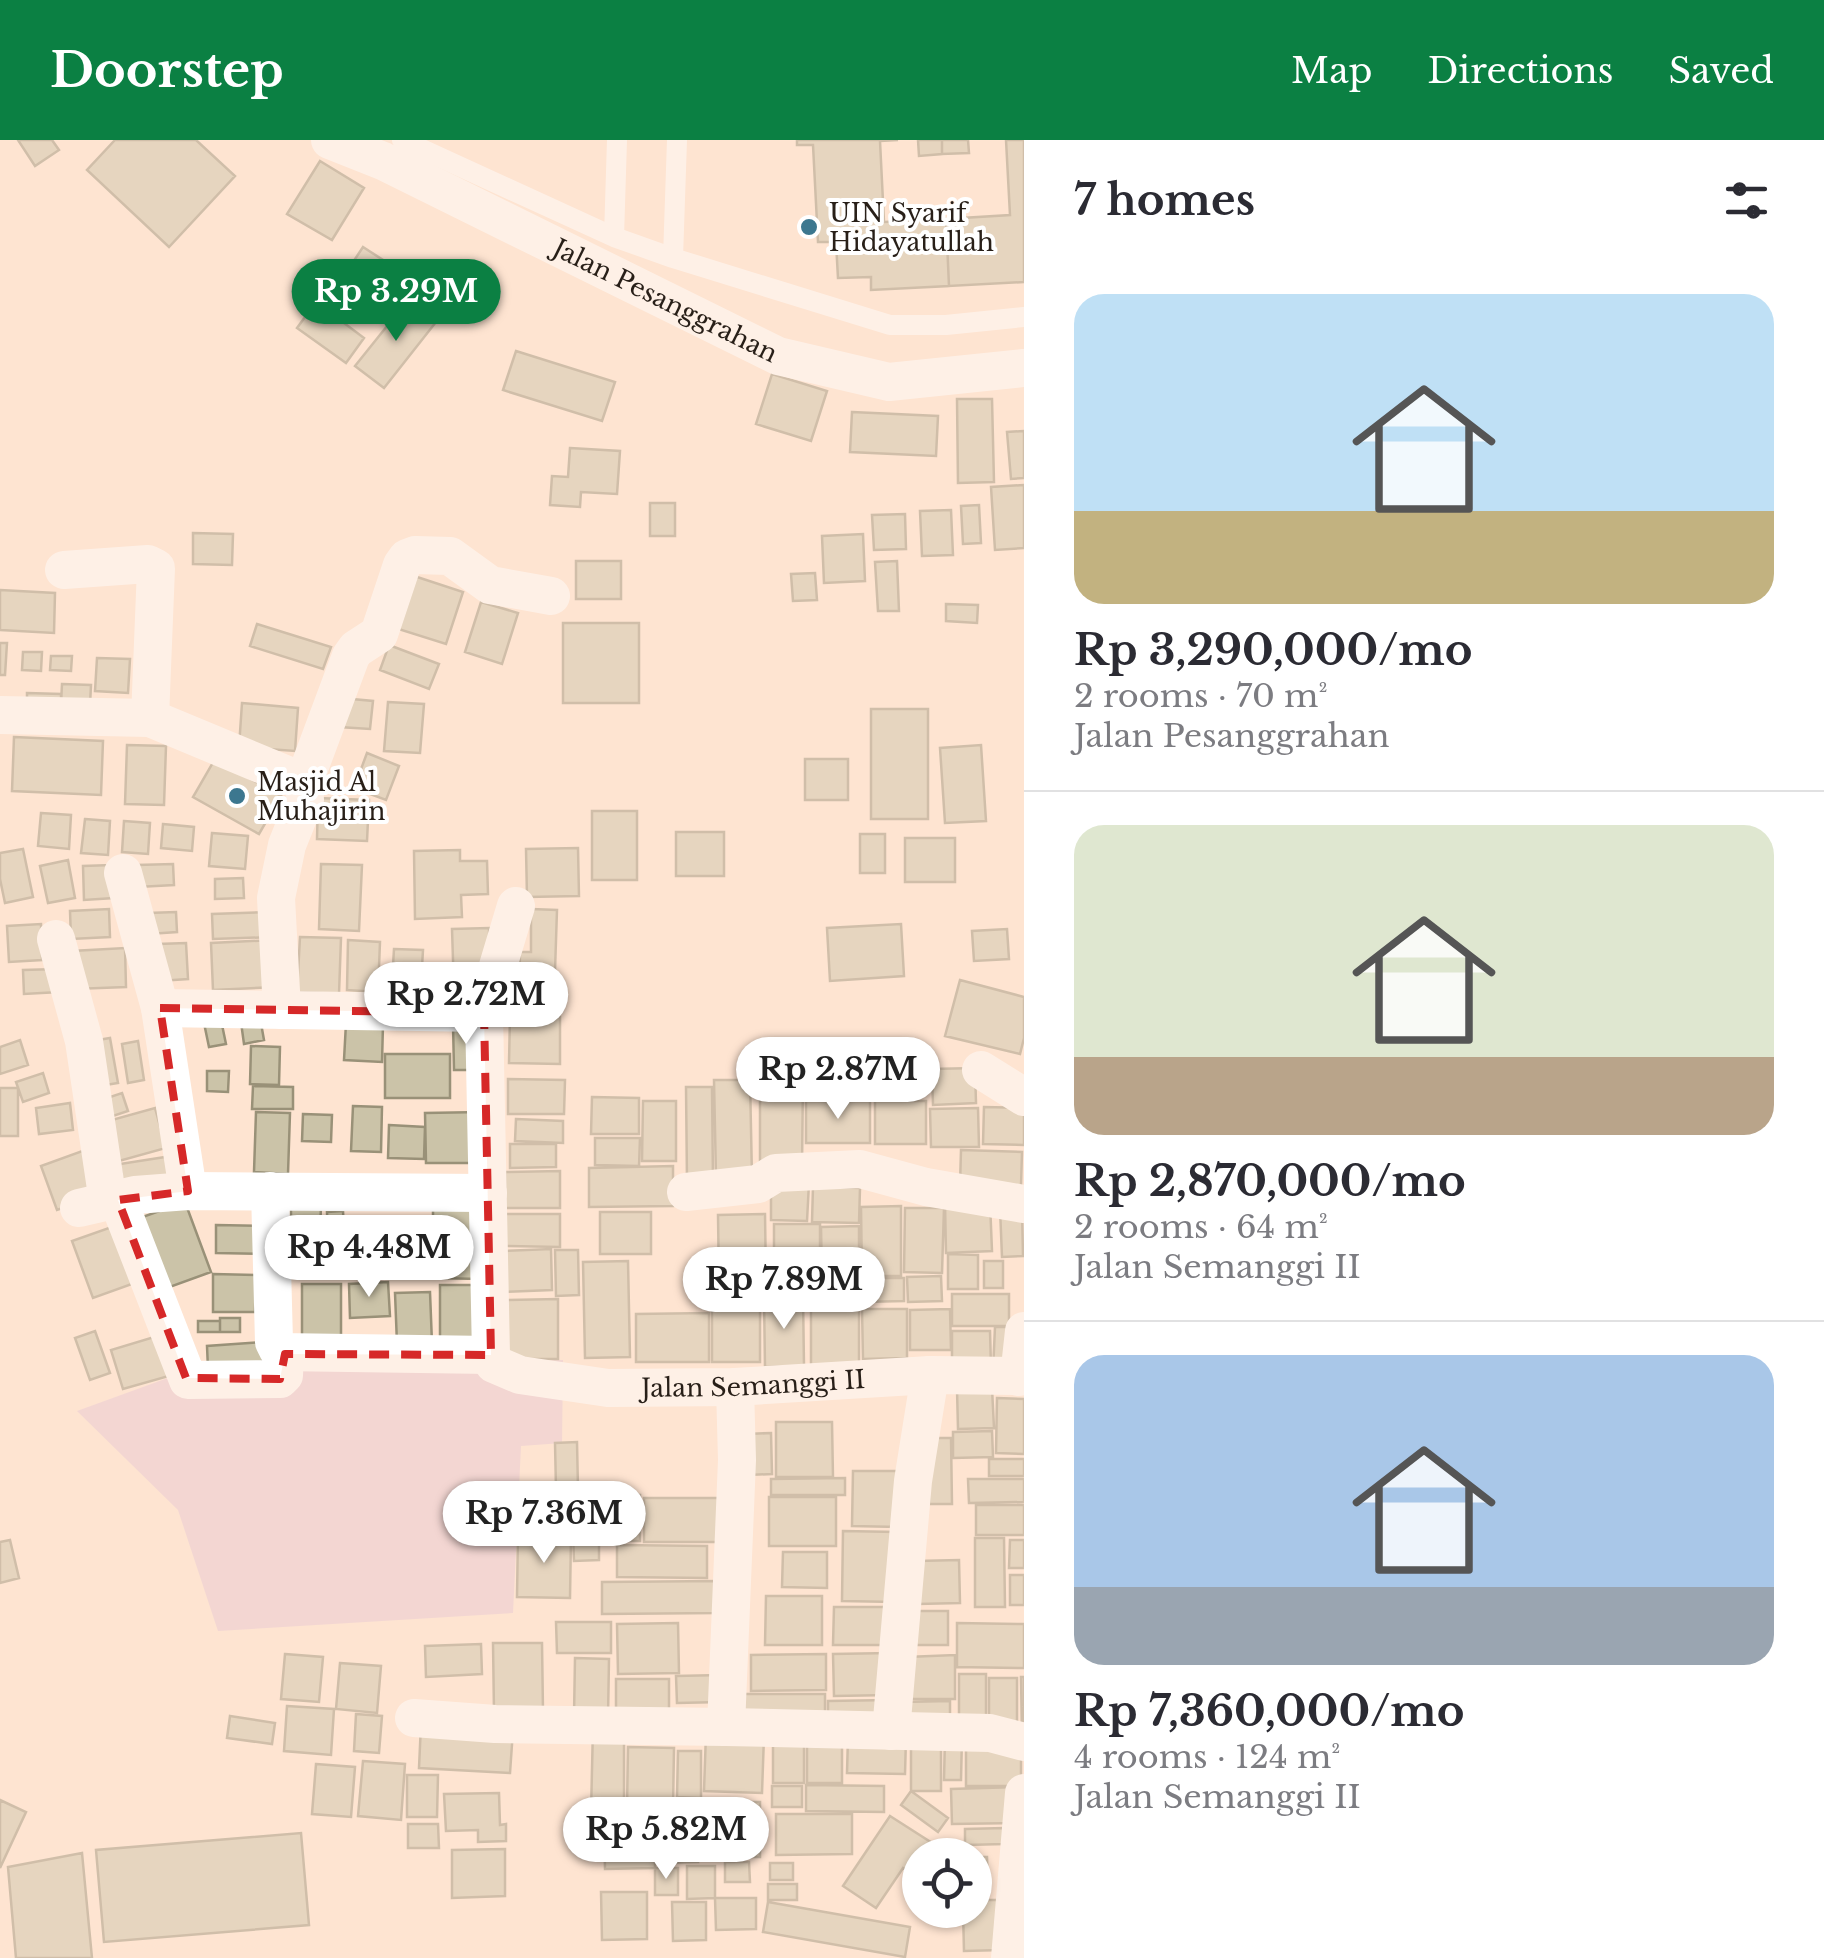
<!DOCTYPE html>
<html lang="en">
<head>
<meta charset="utf-8">
<style>
	:root { --surface:#fff; --page:#f7f7f7; --text:#2b2b33; --muted:#7c7c81; --line:#e1e1e2; --accent:#0b8043 }
	body { margin:0; font-family:"Libre Baskerville",serif; background:var(--page); color:var(--text); height:100vh; display:flex; flex-direction:column; font-size:38px; white-space:nowrap }
	* { box-sizing:border-box; margin:0 }
	p { font-size:32px; color:var(--muted) }
	.icon { flex:none; width:55px; height:55px; fill:none; stroke:currentColor; stroke-width:2; stroke-linecap:round; stroke-linejoin:round }
	.map { position:relative; flex:1; overflow:hidden }
	.drawer { display:flex; flex-direction:column; background:var(--surface); width:800px }
	.drawer>* { flex:none }
	.tools { position:absolute; left:902px; top:1698px; display:grid; gap:20px }
	.tools a { display:grid; place-items:center; width:90px; height:90px; border-radius:50%; background:var(--surface); box-shadow:0 2px 8px #0004; font-size:50px }
	.price { position:absolute; translate:-50% -85px; padding:0 22px; border-radius:35px; background:#fff; color:#222; font-size:32px; line-height:65px; filter:drop-shadow(0 2px 5px #0008) }
	.price::after { content:''; position:absolute; left:50%; top:60px; width:30px; height:22px; margin-left:-15px; background:inherit; clip-path:polygon(0 0,100% 0,50% 100%) }
	.price.on { background:var(--accent); color:#fff }
	ul { padding:0; list-style:none }
	li { display:grid; align-content:center; gap:20px; height:530px; padding:0 50px }
	li+li { border-top:2px solid var(--line) }
	li span { display:grid; place-items:center; height:310px; border-radius:30px; color:#555 }
	li>.icon { margin-inline-start:auto }
	span .icon { width:180px; height:180px; fill:#fffc; stroke-width:1 }
	li b { font-size:42px }
	h2 { display:flex; justify-content:space-between; align-items:center; height:120px; padding:0 50px; font-size:42px }
	header { display:flex; align-items:center; gap:60px; box-sizing:border-box; height:140px; padding:0 50px; background:var(--accent); color:#fff }
	header strong { font-size:48px }
	nav { display:flex; gap:55px; margin-inline-start:auto; font-size:35px }
	main { display:flex; flex:1; min-height:0 }
	.map>svg:first-child { display:block }
	.green { fill:#e6c6d3 }
	.building { fill:#cbc3a8; stroke:#999178; stroke-width:2.5 }
	.lines { fill:none; stroke-linecap:round; stroke-linejoin:round }
	.lane { stroke:#fff; stroke-width:20 }
	.street { stroke:#fff; stroke-width:38 }
	.marked { fill:none; stroke:#d62828; stroke-width:8; stroke-dasharray:20 12; stroke-linejoin:round }
	.poi-dot { fill:#3c778f; stroke:#fff; stroke-width:4 }
	.labels { text-anchor:middle; dominant-baseline:central; stroke-width:8; stroke-linejoin:round; paint-order:stroke }
	.poi-label { font-size:25px; fill:#281f18; stroke:#fff; text-anchor:start }
	.street-label { font-size:25px; fill:#281f18; stroke:#fff }
</style>
</head>
<body>
<header>
<strong>Doorstep</strong>
<nav><a>Map</a><a>Directions</a><a>Saved</a></nav>
</header>
<main>
<div class="map">
<svg width="1024" height="1818" viewBox="0 0 1024 1818">
	<rect width="100%" height="100%" fill="#fee4d1"/>
	<path class="green" d="M563 1220 562 1303 521 1306 513 1473 218 1491 178 1370 77 1271 187 1231Z"/>
	<path class="building" d="M18 0H52L59 10 35 26Z
		M115 0H196L235 36 169 107 87 30Z
		M797 0H898L880 1 884 82 946 79 949 146 871 150V137L838 138 836 102H818L813 5H797Z
		M918 0H942V14L919 16Z
		M942 0H968L969 13 942 14Z
		M1006 0H1024V142L949 146 946 79 1010 75Z
		M320 21 364 48 332 100 287 74Z
		M363 107 411 138 382 182 334 151Z
		M408 160 436 182 384 248 355 226Z
		M316 162 364 198 346 223 297 188Z
		M516 211 615 242 602 281 503 250Z
		M772 234 827 251 811 301 756 284Z
		M957 259H992L994 342 958 343Z
		M852 272 938 276 936 316 850 312Z
		M1024 291V338L1011 339 1007 292Z
		M570 308 620 311 617 354 581 352 580 367 550 365 552 336 568 337Z
		M1024 345V408L995 410 991 347Z
		M650 363H675V396H650Z
		M979 365 981 403 963 404 961 366Z
		M951 370 953 415 922 416 920 371Z
		M905 374 906 409 874 410 872 375Z
		M193 393 233 394 232 425 193 424Z
		M863 394 865 441 824 443 822 396Z
		M576 421H621V459H576Z
		M897 421 899 471H878L875 422Z
		M815 433 817 460 793 461 791 434Z
		M408 434 463 452 446 504 392 487Z
		M0 450 55 453 54 493 0 490Z
		M481 462 518 473 502 524 465 512Z
		M946 464 978 465 977 483 946 481Z
		M563 483H639V563H563Z
		M257 484 331 507 323 529 250 506Z
		M0 503H7L5 535H0Z
		M389 505 439 524 429 549 380 530Z
		M23 512H42L41 531 22 530Z
		M51 516H72L71 531 50 530Z
		M97 518 130 519 128 553 95 551Z
		M62 544 91 545 90 565 61 564Z
		M27 553 61 554V564L27 563Z
		M341 558 373 561 370 589 339 587Z
		M388 562 424 564 420 613 384 611Z
		M242 563 298 568 295 611 239 607Z
		M871 569H928V679H871Z
		M14 597 103 601 101 655 12 651Z
		M127 605 166 606 164 665 125 664Z
		M981 605 986 681 945 683 940 608Z
		M367 613 399 626 386 660 354 648Z
		M215 619 281 656 259 694 193 657Z
		M805 619H848V660H805Z
		M318 658 369 660 367 701 317 699Z
		M592 671H637V740H592Z
		M41 673 71 675 69 709 38 706Z
		M85 679 110 681 108 715 81 713Z
		M124 681 150 683 148 714 122 712Z
		M163 684 194 687 192 711 161 708Z
		M676 692H724V736H676Z
		M212 693 248 696 245 729 209 726Z
		M860 694H885V733H860Z
		M905 698H955V742H905Z
		M578 708 579 756 527 757 526 709Z
		M23 709 33 757 5 763 0 739V713Z
		M460 710V721H487L488 754 461 755 462 777 415 779 414 711Z
		M68 720 75 758 48 763 40 726Z
		M173 724 174 745 138 747 137 725Z
		M321 724 362 725 359 791 319 789Z
		M112 725 114 758 84 760 83 726Z
		M243 738 244 758 215 759V739Z
		M109 769 110 797 71 799 70 771Z
		M531 769 557 770 554 861H519L520 812H531Z
		M176 772 177 792 149 794 148 773Z
		M273 772 274 797 213 799 212 774Z
		M41 784 42 820 9 822 7 786Z
		M901 784 904 836 830 841 827 788Z
		M489 788 490 849 454 850 452 789Z
		M1007 789 1009 819 974 821 972 791Z
		M300 797 341 798 339 854 297 852Z
		M274 800 276 847 213 850 211 803Z
		M348 800 380 802 378 852 347 850Z
		M186 803 188 839 159 841 158 804Z
		M125 808 126 847 74 849 72 811Z
		M394 809 423 810 421 844 392 843Z
		M58 829 59 852 24 854 23 830Z
		M960 840 1024 857V898L1020 914 945 896Z
		M259 872 264 900 244 904 240 875Z
		M510 876 560 877V924L509 923Z
		M221 880 226 904 209 907 204 883Z
		M346 883 383 885 382 922 344 920Z
		M478 883 479 930H454L453 884Z
		M110 898 118 943 99 946 92 901Z
		M20 900 28 925 0 934V907Z
		M138 901 144 940 128 943 122 904Z
		M251 906 280 907 279 945 250 944Z
		M821 906H872V957H821Z
		M385 914H450V958H385Z
		M975 928 976 963 933 965 932 929Z
		M207 931H229L228 952 207 951Z
		M43 933 49 953 23 962 16 942Z
		M508 939 565 940 564 974H508Z
		M714 940H750L752 1038H716Z
		M760 940H803L802 1026H760Z
		M253 946 293 947V969H252Z
		M686 947H712L713 1041H687Z
		M0 948H18V996H0Z
		M122 953 128 971 110 977 104 959Z
		M592 957 639 958V994H591Z
		M643 961H676V1021H642Z
		M806 961H870V1003H806Z
		M875 961H926V1004H875Z
		M70 963 73 990 39 994 36 968Z
		M353 966 382 967 381 1012 351 1011Z
		M984 967 1024 968V1005L983 1004Z
		M155 968 166 1008 119 1021 108 981Z
		M978 968 979 1007H931L930 969Z
		M256 972 290 973 288 1034 254 1032Z
		M482 972 483 1023H426L425 973Z
		M303 974 332 975 331 1002 302 1001Z
		M516 979 563 981V1003L515 1001Z
		M389 985 425 987 424 1019 388 1018Z
		M595 998H640L639 1026 595 1025Z
		M510 1004H556V1027L510 1028Z
		M85 1010 101 1055 57 1070 41 1026Z
		M961 1010 1022 1012 1021 1046 960 1045Z
		M178 1015 182 1043 124 1052 120 1024Z
		M673 1026V1066L589 1067V1028Z
		M560 1031V1068H505V1032Z
		M771 1043H809L807 1081 771 1080Z
		M813 1047 860 1048 859 1083 812 1082Z
		M433 1057H485L484 1099 433 1098Z
		M185 1062 211 1132 156 1152 131 1081Z
		M990 1062 992 1111 946 1113 945 1063Z
		M291 1066 321 1067 320 1090 291 1089Z
		M901 1066V1136H862L861 1067Z
		M905 1068H944L942 1133 904 1132Z
		M1000 1068H1022L1023 1116 1002 1117Z
		M343 1071 346 1130H329L327 1072Z
		M600 1072H651V1114H600Z
		M505 1074H560V1107L505 1106Z
		M765 1074 766 1142 719 1144 718 1075Z
		M416 1080 418 1134 387 1136 385 1081Z
		M123 1083 143 1140 93 1158 72 1101Z
		M774 1084H820V1108H774Z
		M216 1085 266 1086V1114L216 1113Z
		M859 1086V1139H822L821 1087Z
		M356 1098H376L378 1136 358 1137Z
		M431 1100 482 1101 481 1139 431 1138Z
		M297 1103H315V1133H297Z
		M551 1109 552 1150 505 1152 503 1111Z
		M555 1110H578L579 1155 556 1156Z
		M775 1113H820V1145H775Z
		M948 1114 978 1115V1149H948Z
		M628 1121 630 1217 585 1218 583 1122Z
		M984 1121H1003V1148H984Z
		M213 1134 256 1135 255 1172H213Z
		M941 1136 942 1161 908 1162 907 1137Z
		M863 1138H904V1161L863 1162Z
		M388 1142 390 1176 350 1178 349 1144Z
		M302 1144H341V1210H302Z
		M440 1145H487V1208L440 1209Z
		M859 1148V1232H811V1149Z
		M430 1152 432 1203 397 1204 395 1153Z
		M952 1154H1009V1186H952Z
		M764 1157H803L804 1226 765 1227Z
		M558 1159V1219H505V1160Z
		M712 1169H760V1222H712Z
		M862 1169H907V1218L863 1219Z
		M950 1169 951 1210H910V1170Z
		M709 1173V1222H636V1174Z
		M220 1178H240V1192H220Z
		M198 1181H220V1192H198Z
		M995 1187H1018L1017 1231H993Z
		M95 1191 110 1233 90 1240 75 1198Z
		M952 1191H990L991 1227H952Z
		M164 1194 176 1234 123 1249 111 1210Z
		M262 1202 263 1226 208 1229 207 1206Z
		M992 1248 994 1288 958 1289 957 1249Z
		M997 1258 1024 1259V1314L996 1313Z
		M776 1282H832L833 1337H776Z
		M992 1291 993 1317 953 1318V1292Z
		M771 1293 772 1334 748 1335 747 1294Z
		M928 1298H951L952 1364H929Z
		M577 1302 578 1349H556L555 1303Z
		M989 1319H1024V1336H989Z
		M853 1331H901L899 1387 852 1386Z
		M845 1338V1355H771V1339Z
		M968 1339H1024V1362L969 1363Z
		M519 1354 578 1355V1390H519Z
		M608 1355H640V1401H608Z
		M769 1357H836V1406H769Z
		M644 1358H732V1402H644Z
		M976 1365H1024V1395H976Z
		M843 1391 897 1392 896 1462 842 1461Z
		M518 1394 571 1395 570 1458 517 1457Z
		M573 1394H599V1420L574 1421Z
		M975 1398H1004L1005 1467H975Z
		M10 1400 19 1438 0 1443V1402Z
		M1010 1400H1024V1428H1009Z
		M617 1405 707 1406V1438L617 1437Z
		M783 1412H827V1448L782 1447Z
		M959 1420 960 1463 918 1464 917 1421Z
		M1010 1435H1024V1465H1010Z
		M718 1441V1473L602 1474V1442Z
		M766 1456H822V1505H765Z
		M834 1467H890V1505H833Z
		M913 1471H948V1505H913Z
		M556 1482H611V1513H557Z
		M678 1483 679 1533 618 1534 617 1484Z
		M957 1483 1024 1484V1528L957 1527Z
		M493 1503H542L543 1571 494 1572Z
		M481 1504 482 1534 426 1537 425 1506Z
		M890 1513 891 1555 834 1556 833 1514Z
		M285 1514 323 1517 319 1562 281 1559Z
		M826 1514V1550L751 1551V1515Z
		M955 1515V1559H907V1517Z
		M575 1518 609 1519 608 1577 574 1576Z
		M340 1523 381 1526 377 1573 336 1569Z
		M959 1534H986V1589H959Z
		M721 1535 722 1562 677 1563 676 1536Z
		M1021 1537H1024V1596H1022Z
		M989 1538H1017V1588H989Z
		M616 1539H669V1575H616Z
		M736 1554H825V1585H736Z
		M890 1560V1582L828 1583V1561Z
		M950 1561V1588L903 1589V1562Z
		M287 1566 334 1569 331 1615 284 1611Z
		M356 1574 382 1576 379 1613 354 1611Z
		M230 1576 275 1583 272 1604 227 1598Z
		M421 1584 513 1590 510 1633 419 1628Z
		M593 1587H624V1674L591 1673Z
		M842 1590V1643H807V1591Z
		M773 1592H804V1643H773Z
		M706 1593 764 1596 762 1653 704 1651Z
		M911 1596H941V1651H911Z
		M945 1596 962 1597 961 1640H944Z
		M848 1597 906 1598 905 1634 847 1633Z
		M966 1603H1021V1646H966Z
		M628 1607 674 1608 673 1668 627 1667Z
		M678 1611H701V1658L677 1657Z
		M363 1621 405 1624 401 1680 358 1676Z
		M316 1624 355 1627 351 1677 312 1674Z
		M407 1635H438L437 1677H407Z
		M806 1645 884 1646V1672L806 1671Z
		M772 1646H802V1667H772Z
		M1019 1647 1020 1683 952 1684 951 1649Z
		M911 1651 948 1678 938 1692 901 1665Z
		M499 1653 500 1685 506 1684V1701L478 1702V1690L446 1691 444 1654Z
		M0 1660 26 1672 0 1728Z
		M739 1662H760V1717H739Z
		M706 1663H732V1716H706Z
		M776 1674H852V1714L776 1715Z
		M890 1676 943 1710 940 1715H920V1739L903 1728 876 1768 843 1746Z
		M655 1677V1728L605 1729 604 1678Z
		M697 1677 698 1722 660 1723 658 1678Z
		M408 1684H438L439 1708H408Z
		M1004 1688V1704L965 1705V1689Z
		M301 1693 309 1785 104 1802 96 1710Z
		M505 1709V1756L452 1758V1710Z
		M82 1713 92 1818H16L8 1727Z
		M975 1717H987L988 1753H975Z
		M725 1722H749L750 1742H725Z
		M770 1723H793V1740H770Z
		M687 1726H715V1758L687 1759Z
		M655 1728H678V1755H655Z
		M768 1744H797V1760H768Z
		M601 1752H647V1799L602 1800Z
		M715 1758H756V1789L716 1790Z
		M975 1760H1001L1002 1810 964 1811 963 1770H975Z
		M672 1762H706V1800L673 1801Z
		M768 1762 910 1787 905 1817 763 1792Z"/>
	<g class="lines">
		<path class="lane" d="M402 0 614 97 673 118 890 185H946L1024 177
			M614 97 617 0
			M673 118 677 0"/>
		<g class="street">
			<path id="s1" d="M330 0 383 21 778 216 889 242 1024 228"/>
			<path d="M64 430 148 424 156 428 150 578"/>
			<path d="M0 575 150 578 304 642 305 660 287 705 276 758 282 870"/>
			<path d="M304 642 351 516 356 509 379 494 402 425 407 418 415 415 450 416 490 445 551 456"/>
			<path d="M123 733 160 868 188 1051"/>
			<path d="M56 799 84 901 108 1062"/>
			<path d="M160 868 484 873"/>
			<path d="M981 930 1024 957"/>
			<path d="M270 1051 274 1202 279 1212 491 1215"/>
			<path d="M686 1052 758 1044 776 1033 860 1029 926 1047 1024 1064"/>
			<path d="M118 1060 188 1240 280 1239 284 1235 285 1214"/>
			<path d="M79 1068 135 1055 188 1051 488 1053"/>
			<path id="s2" d="M491 1215 494 1224 520 1235 608 1248 735 1247 930 1235 1024 1236"/>
			<path d="M491 1215 484 873 516 766"/>
			<path d="M1019 1237 1024 1191"/>
			<path d="M414 1578 495 1584 726 1587 737 1320 735 1247"/>
			<path d="M726 1587 990 1593 1024 1602"/>
			<path d="M891 1591 913 1341 930 1235"/>
			<path d="M1010 1818 1024 1653"/>
		</g>
	</g>
	<path d="M0 0H1024V1818H0ZM160 868 484 873 491 1215 285 1214 280 1239 186 1238 118 1060 188 1051Z" fill="#fee4d1" fill-opacity=".55" fill-rule="evenodd"/>
	<path class="marked" d="M160 868 484 873 491 1215 285 1214 280 1239 186 1238 118 1060 188 1051Z"/>
	<g class="poi-dot">
		<circle cx="809" cy="87" r="10"/>
		<circle cx="237" cy="656" r="10"/>
	</g>
	<g class="labels">
		<g class="poi-label">
			<text x="829" y="73">UIN Syarif<tspan x="829" dy="29">Hidayatullah</tspan></text>
			<text x="257" y="642">Masjid Al<tspan x="257" dy="29">Muhajirin</tspan></text>
		</g>
		<g class="street-label">
			<text stroke="none"><textPath href="#s1" startOffset="372">Jalan Pesanggrahan</textPath></text>
			<text stroke="none"><textPath href="#s2" startOffset="272">Jalan Semanggi II</textPath></text>
		</g>
	</g>
</svg>
<div class="tools">
<a><svg class="icon" aria-label="locate" viewBox="0 0 24 24"><circle cx="12" cy="12" r="6"/><path d="M12 2v4M12 18v4M2 12h4M18 12h4"/></svg></a>
</div>
<b class="price on" style="left:396px;top:204px">Rp 3.29M</b>
<b class="price" style="left:466px;top:907px">Rp 2.72M</b>
<b class="price" style="left:838px;top:982px">Rp 2.87M</b>
<b class="price" style="left:369px;top:1160px">Rp 4.48M</b>
<b class="price" style="left:784px;top:1192px">Rp 7.89M</b>
<b class="price" style="left:544px;top:1426px">Rp 7.36M</b>
<b class="price" style="left:666px;top:1742px">Rp 5.82M</b>
</div>
<section class="drawer">
<h2>7 homes<svg class="icon" aria-label="filters" viewBox="0 0 24 24"><path d="M4 7h16M4 17h16"/><circle cx="9" cy="7" r="2"/><circle cx="15" cy="17" r="2"/></svg></h2>
<ul>
<li><span style="background:linear-gradient(#bfe0f5 70%,#c2b280 0)"><svg class="icon" aria-label="home" viewBox="0 0 24 24"><path d="M3 11l9-7 9 7M6 9v11h12V9"/></svg></span><div><b>Rp 3,290,000/mo</b><p>2 rooms · 70 m²</p><p>Jalan Pesanggrahan</p></div></li>
<li><span style="background:linear-gradient(#dfe7d0 75%,#b9a48a 0)"><svg class="icon" aria-label="home" viewBox="0 0 24 24"><path d="M3 11l9-7 9 7M6 9v11h12V9"/></svg></span><div><b>Rp 2,870,000/mo</b><p>2 rooms · 64 m²</p><p>Jalan Semanggi II</p></div></li>
<li><span style="background:linear-gradient(#a9c7e8 75%,#9aa5b1 0)"><svg class="icon" aria-label="home" viewBox="0 0 24 24"><path d="M3 11l9-7 9 7M6 9v11h12V9"/></svg></span><div><b>Rp 7,360,000/mo</b><p>4 rooms · 124 m²</p><p>Jalan Semanggi II</p></div></li>
</ul>
</section>
</main>
</body>
</html>
